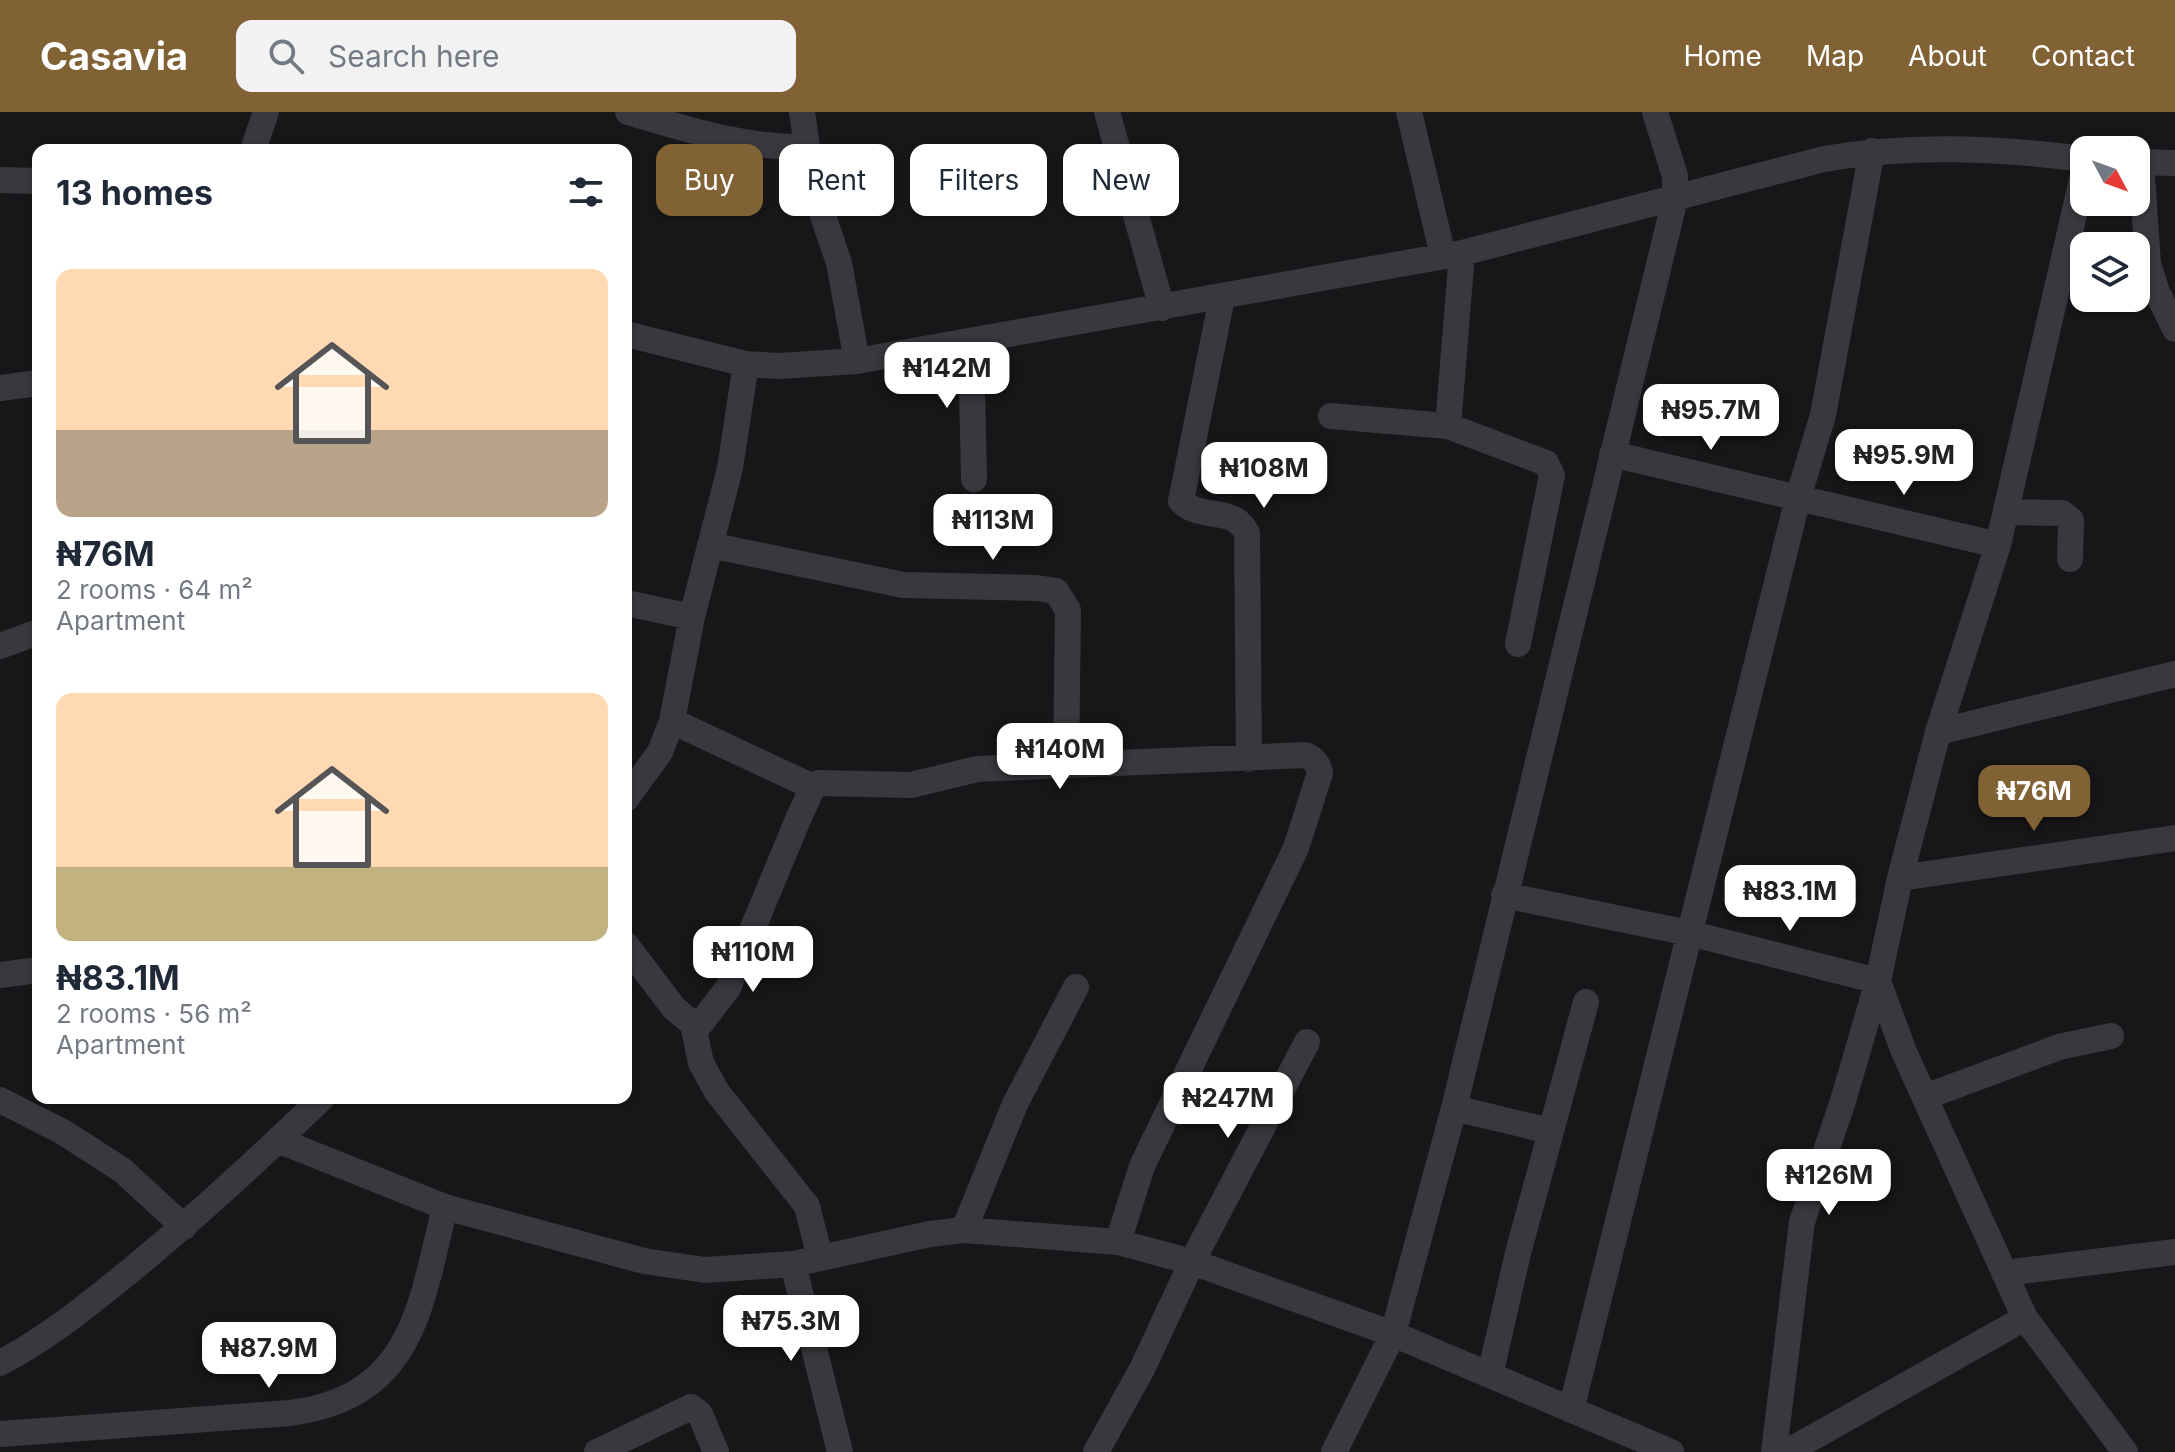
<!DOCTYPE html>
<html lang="en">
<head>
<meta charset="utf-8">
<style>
	:root { --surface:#fff; --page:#f2f2f3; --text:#1f2937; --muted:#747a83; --accent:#806235 }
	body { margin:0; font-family:Inter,sans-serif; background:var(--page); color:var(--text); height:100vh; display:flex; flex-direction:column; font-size:30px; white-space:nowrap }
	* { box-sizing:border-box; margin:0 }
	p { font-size:26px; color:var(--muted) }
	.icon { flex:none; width:44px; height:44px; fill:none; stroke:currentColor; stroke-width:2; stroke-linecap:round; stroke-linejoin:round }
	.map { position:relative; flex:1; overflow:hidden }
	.sheet { position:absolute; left:32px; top:32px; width:600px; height:960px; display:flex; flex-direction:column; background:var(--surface); border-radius:16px; box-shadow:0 2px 6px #0004 }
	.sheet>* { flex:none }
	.banner { position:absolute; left:656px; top:32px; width:760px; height:72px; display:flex; gap:16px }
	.needle { width:52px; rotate:131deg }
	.tools { position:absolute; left:2070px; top:24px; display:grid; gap:16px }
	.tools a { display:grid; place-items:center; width:80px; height:80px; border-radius:16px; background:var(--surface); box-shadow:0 2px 6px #0004; font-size:40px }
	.price { position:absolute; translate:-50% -68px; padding:0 18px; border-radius:16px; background:#fff; color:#222; font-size:26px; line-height:52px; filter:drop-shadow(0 2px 4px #0008) }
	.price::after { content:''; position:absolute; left:50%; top:48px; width:24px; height:18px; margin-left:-12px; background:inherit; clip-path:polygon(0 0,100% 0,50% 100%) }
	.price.on { background:var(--accent); color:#fff }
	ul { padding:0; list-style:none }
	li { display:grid; align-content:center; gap:16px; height:424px; padding:0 24px }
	li span { display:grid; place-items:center; height:248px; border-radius:16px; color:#555 }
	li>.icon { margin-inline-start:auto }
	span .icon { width:144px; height:144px; fill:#fffc; stroke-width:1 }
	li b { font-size:34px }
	h2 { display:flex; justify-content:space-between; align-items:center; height:96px; padding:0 24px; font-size:34px }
	.pill { padding:0 28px; border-radius:16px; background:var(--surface); box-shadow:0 2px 6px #0004; font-size:28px; line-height:72px }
	.pill.on { background:var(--accent); color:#fff }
	header { display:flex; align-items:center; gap:48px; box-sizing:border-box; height:112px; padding:0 40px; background:var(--accent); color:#fff }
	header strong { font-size:38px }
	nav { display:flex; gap:44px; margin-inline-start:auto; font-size:28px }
	.search { width:560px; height:72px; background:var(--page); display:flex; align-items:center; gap:20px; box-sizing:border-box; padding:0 28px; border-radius:16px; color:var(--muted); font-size:30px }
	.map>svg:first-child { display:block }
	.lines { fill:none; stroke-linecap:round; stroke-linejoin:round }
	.minor { stroke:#38393e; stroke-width:26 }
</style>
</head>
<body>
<header>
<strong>Casavia</strong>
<div class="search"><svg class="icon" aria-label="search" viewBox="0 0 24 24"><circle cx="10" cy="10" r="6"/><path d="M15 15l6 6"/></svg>Search here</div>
<nav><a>Home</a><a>Map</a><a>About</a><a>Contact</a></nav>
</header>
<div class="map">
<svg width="2175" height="1340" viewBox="0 0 2175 1340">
	<rect width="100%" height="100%" fill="#171719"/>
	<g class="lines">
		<path class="minor" d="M628 0C686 17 744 36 805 35
			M802 0 812 71 839 151 857 249
			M1107 0 1162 196
			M1409 0 1443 144
			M253 38 266 0
			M2136 50 2175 51
			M2141 50 2148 151 2157 180 2175 217
			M2084 59 1998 433 1938 620 1900 766 1878 869 1904 940 2025 1206 2125 1340
			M0 68 38 69
			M1222 186 1181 389C1200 409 1233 393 1247 421L1249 647
			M626 222 746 252 779 254 857 249 1462 141 1824 47C1910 32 1997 36 2084 47
			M971 229 974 367
			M0 276 38 271
			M1331 304 1448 314 1546 351 1552 363 1518 532
			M1448 314 1462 141
			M1612 342 1998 433
			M2006 400 2062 401 2071 408 2070 447
			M710 433 903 473 1037 476 1056 479 1068 498 1066 653
			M626 491 692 505
			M0 534 38 520
			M672 609 813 675
			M1938 620 2175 562
			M626 687 660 640 672 609 692 505 730 356 746 252
			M1900 766 2175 726
			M1504 783 1689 821 1878 869 1843 989 1802 1110 1774 1340
			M626 833 674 896 693 912 701 911 728 876 799 705 813 675 818 671 911 673 977 657 1305 643C1314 647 1318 651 1320 661L1296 736 1142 1054 1118 1130
			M0 863 38 858
			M693 912 701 951 717 980 807 1094 820 1146
			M1925 985 2059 935 2111 924
			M0 988 63 1020 122 1058 184 1115
			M1454 996 1550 1019
			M280 1029 445 1095 644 1149 705 1158 793 1152 930 1122 964 1118 1118 1130 1192 1150 1393 1222 1671 1340
			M964 1118 1015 992 1076 875
			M793 1152 840 1340
			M2004 1161 2175 1140
			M0 1251C48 1226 88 1193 130 1159 197 1104 260 1046 322 986
			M1490 1263 1518 1141 1586 890
			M1571 1298 1798 386 1823 303 1872 39
			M0 1322 290 1301C413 1285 420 1196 445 1095
			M597 1340 691 1295 700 1302 716 1340
			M1096 1340 1142 1257 1192 1150 1307 930
			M1334 1340 1393 1222 1454 996 1675 87V64L1655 0
			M1787 1340 2025 1206"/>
	</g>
</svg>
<div class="tools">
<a><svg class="needle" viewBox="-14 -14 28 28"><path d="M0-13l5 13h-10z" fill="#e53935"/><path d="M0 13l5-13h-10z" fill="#747a83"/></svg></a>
<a><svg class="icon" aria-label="layers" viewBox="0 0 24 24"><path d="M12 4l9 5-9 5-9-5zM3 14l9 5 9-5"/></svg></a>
</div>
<b class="price" style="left:947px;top:298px">₦142M</b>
<b class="price" style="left:1711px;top:340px">₦95.7M</b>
<b class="price" style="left:1904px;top:385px">₦95.9M</b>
<b class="price" style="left:1264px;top:398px">₦108M</b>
<b class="price" style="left:993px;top:450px">₦113M</b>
<b class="price" style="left:1060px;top:679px">₦140M</b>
<b class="price on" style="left:2034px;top:721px">₦76M</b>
<b class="price" style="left:1790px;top:821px">₦83.1M</b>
<b class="price" style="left:753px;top:882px">₦110M</b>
<b class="price" style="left:1228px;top:1028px">₦247M</b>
<b class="price" style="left:1829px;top:1105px">₦126M</b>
<b class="price" style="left:791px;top:1251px">₦75.3M</b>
<b class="price" style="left:269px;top:1278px">₦87.9M</b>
<div class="banner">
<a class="pill on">Buy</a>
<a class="pill">Rent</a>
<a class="pill">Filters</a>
<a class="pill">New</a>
</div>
<section class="sheet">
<h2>13 homes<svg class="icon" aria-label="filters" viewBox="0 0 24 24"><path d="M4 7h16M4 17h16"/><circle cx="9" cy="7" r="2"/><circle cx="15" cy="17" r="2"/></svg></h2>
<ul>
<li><span style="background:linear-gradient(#ffd9b3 65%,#b9a48a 0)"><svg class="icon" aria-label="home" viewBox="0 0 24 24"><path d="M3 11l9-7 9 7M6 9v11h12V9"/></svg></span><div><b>₦76M</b><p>2 rooms · 64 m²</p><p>Apartment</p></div></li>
<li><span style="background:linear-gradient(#ffd9b3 70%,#c2b280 0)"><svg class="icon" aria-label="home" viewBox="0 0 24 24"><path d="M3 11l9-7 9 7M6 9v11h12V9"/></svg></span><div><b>₦83.1M</b><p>2 rooms · 56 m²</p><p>Apartment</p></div></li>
</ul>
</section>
</div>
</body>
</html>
